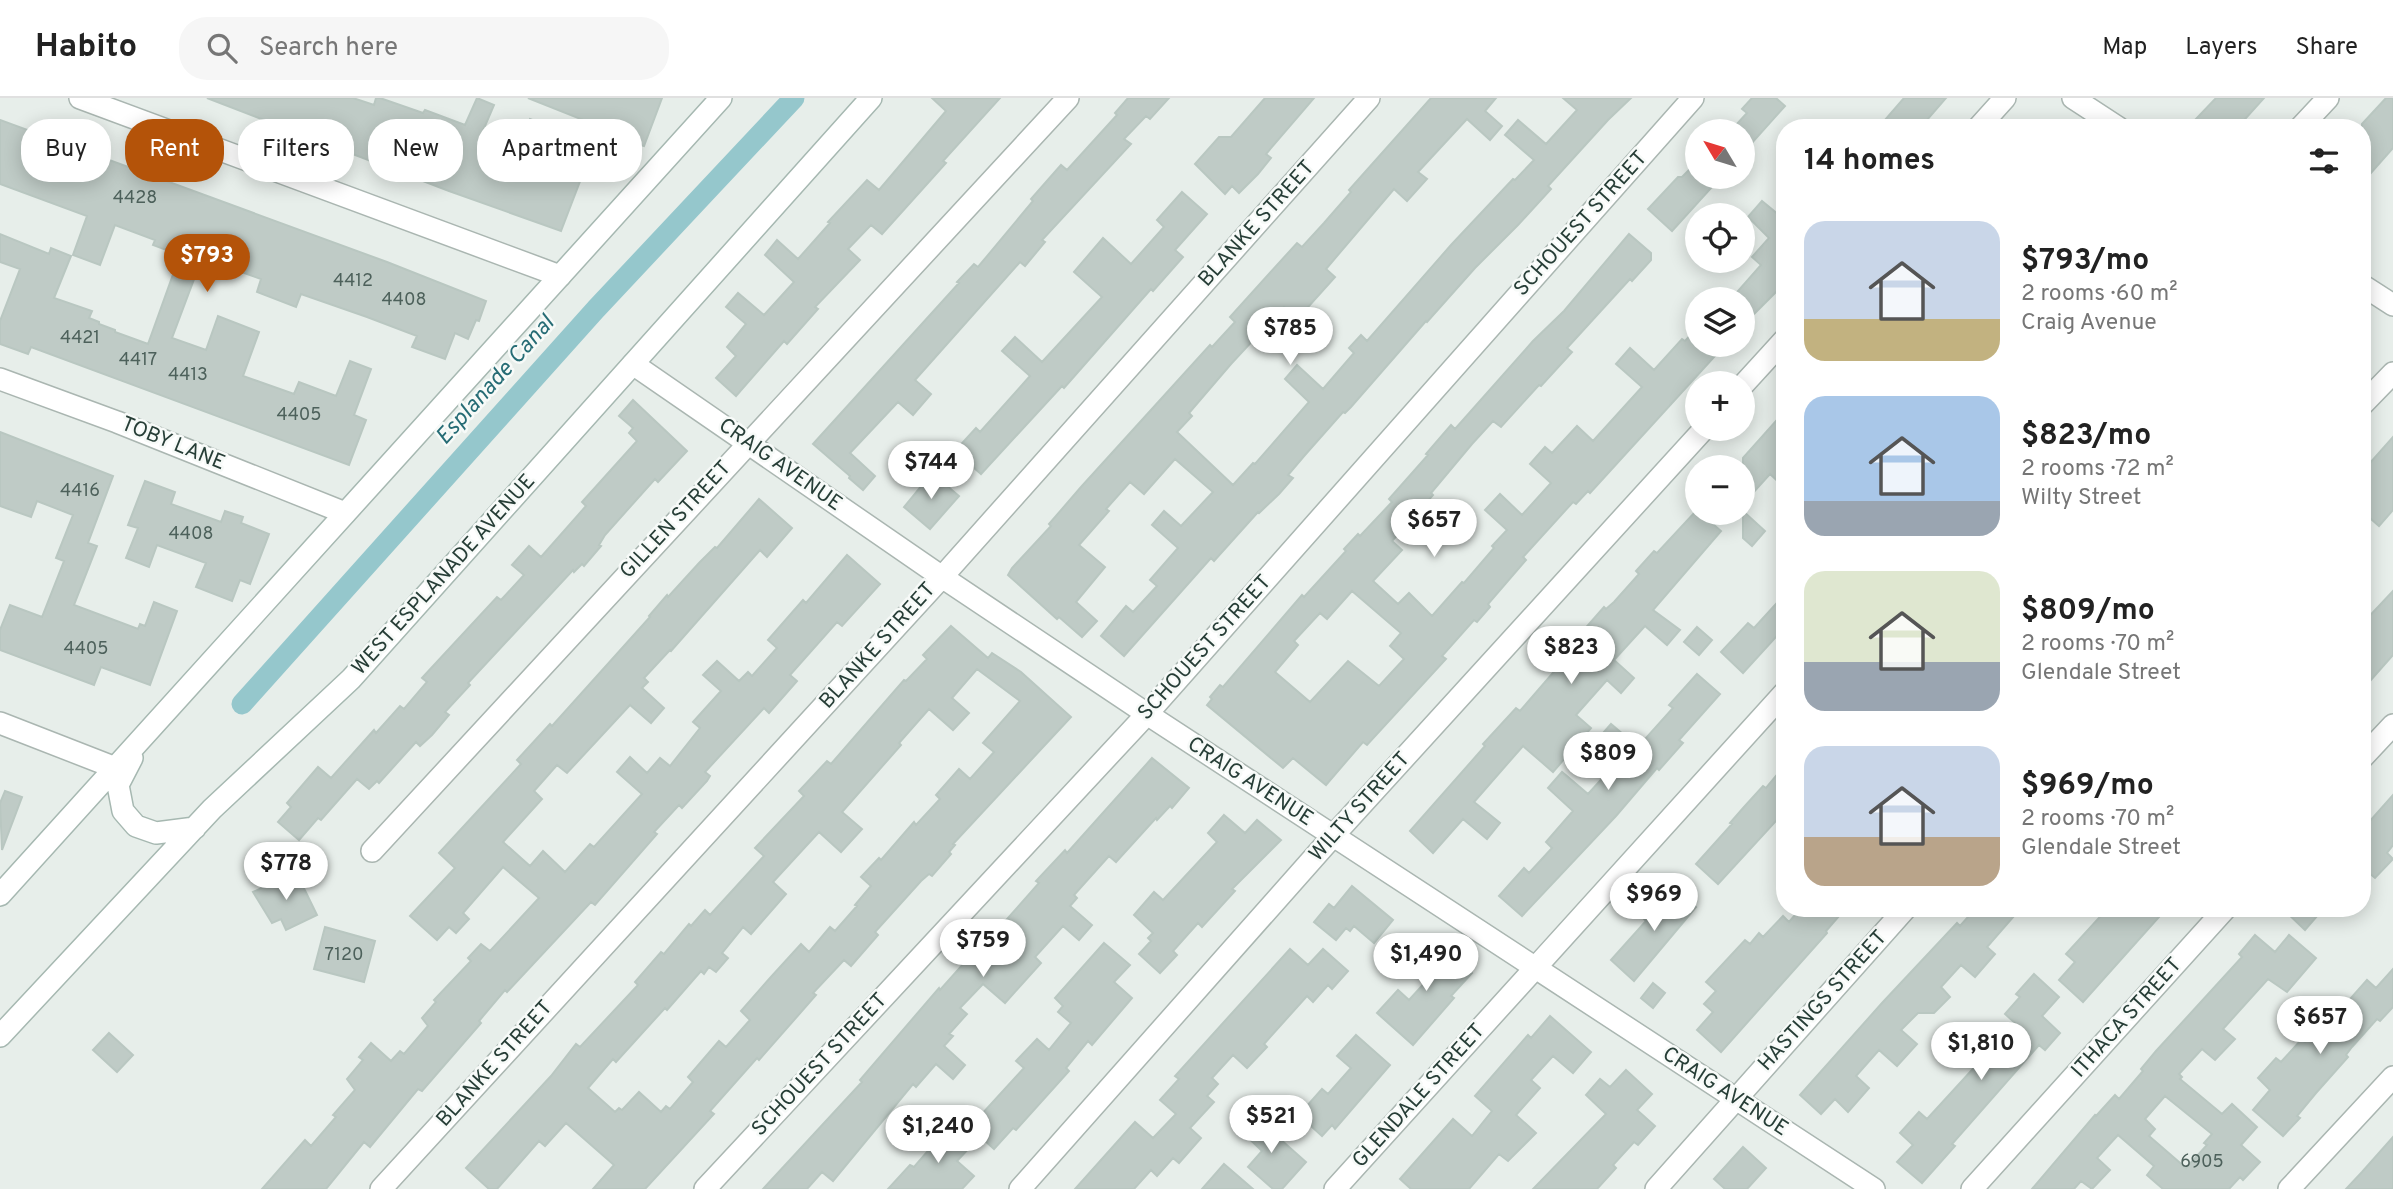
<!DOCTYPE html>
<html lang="en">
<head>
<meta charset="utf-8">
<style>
	:root { --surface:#fff; --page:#f6f6f6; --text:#222; --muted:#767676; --line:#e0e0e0; --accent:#b45309 }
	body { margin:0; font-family:Overpass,sans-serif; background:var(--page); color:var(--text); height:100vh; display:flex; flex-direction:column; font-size:26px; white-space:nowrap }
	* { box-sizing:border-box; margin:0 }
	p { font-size:23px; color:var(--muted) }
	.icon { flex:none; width:38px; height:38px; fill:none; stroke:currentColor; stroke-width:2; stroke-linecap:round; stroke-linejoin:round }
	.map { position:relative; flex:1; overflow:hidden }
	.panel { position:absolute; left:1776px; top:21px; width:595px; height:798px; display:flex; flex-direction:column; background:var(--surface); border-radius:28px; box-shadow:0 4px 18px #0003 }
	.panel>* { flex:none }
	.hud { position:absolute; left:21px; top:21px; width:665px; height:63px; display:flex; gap:14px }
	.needle { width:46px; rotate:308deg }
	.controls { position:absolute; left:1685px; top:21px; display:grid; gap:14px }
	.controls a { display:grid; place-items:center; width:70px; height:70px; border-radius:50%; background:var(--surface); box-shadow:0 4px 18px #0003; font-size:35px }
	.price { position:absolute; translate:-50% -60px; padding:0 16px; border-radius:24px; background:#fff; color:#222; font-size:23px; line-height:46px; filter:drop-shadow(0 2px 4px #0008) }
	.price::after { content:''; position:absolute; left:50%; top:42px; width:21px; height:16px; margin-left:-10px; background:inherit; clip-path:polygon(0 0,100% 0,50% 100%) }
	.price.selected { background:var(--accent); color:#fff }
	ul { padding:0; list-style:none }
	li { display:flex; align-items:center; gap:21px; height:175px; padding:0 28px }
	li span { display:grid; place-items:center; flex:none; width:196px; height:140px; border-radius:21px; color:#555 }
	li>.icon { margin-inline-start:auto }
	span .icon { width:84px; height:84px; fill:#fffc; stroke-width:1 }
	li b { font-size:30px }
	h2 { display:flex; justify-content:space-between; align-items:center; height:84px; padding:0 28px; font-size:30px }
	.pill { padding:0 24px; border-radius:28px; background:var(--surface); box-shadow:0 4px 18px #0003; font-size:24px; line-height:63px }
	.pill.selected { background:var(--accent); color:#fff }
	header { display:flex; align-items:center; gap:42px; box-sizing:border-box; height:98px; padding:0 35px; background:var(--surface); border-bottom:2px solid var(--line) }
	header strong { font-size:33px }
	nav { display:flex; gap:38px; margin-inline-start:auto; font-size:24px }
	.search { width:490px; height:63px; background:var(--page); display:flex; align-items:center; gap:18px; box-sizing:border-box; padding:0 24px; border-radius:28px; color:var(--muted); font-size:26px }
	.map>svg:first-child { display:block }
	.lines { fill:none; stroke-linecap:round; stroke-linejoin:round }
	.canal { stroke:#95c7cc; stroke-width:21 }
	.building { fill:#bfcbc6; stroke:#b9c7c1; stroke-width:2; fill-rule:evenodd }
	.street-casing { stroke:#aab6b1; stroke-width:24 }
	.secondary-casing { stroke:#a6b8b1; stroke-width:24 }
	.street { stroke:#fff; stroke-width:21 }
	.secondary { stroke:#fff; stroke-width:21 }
	.labels { text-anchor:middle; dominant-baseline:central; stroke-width:5; stroke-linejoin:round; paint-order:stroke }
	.number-label { font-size:18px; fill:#4d615b }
	.street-label { font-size:21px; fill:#273e37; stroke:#f7faf8 }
	.water-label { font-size:23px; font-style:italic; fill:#266c75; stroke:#f7faf8 }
</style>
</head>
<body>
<header>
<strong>Habito</strong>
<div class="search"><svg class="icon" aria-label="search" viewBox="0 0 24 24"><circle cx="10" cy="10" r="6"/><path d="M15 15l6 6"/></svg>Search here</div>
<nav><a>Map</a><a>Layers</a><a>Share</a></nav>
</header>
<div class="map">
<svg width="2393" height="1091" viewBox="0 0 2393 1091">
	<rect width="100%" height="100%" fill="#e7eeea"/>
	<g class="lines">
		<path class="canal" d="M242 606 596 211 794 0"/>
	</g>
	<path class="building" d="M207 0H353L374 7 376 0H380L423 15 425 12 465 27 477 0 494 7 482 35 519 49 530 21 548 28 540 48 587 65 561 133 449 93Z
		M528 0H662L644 48 627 43 617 73 589 64 601 29Z
		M932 0H1000L943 63 946 65 882 136 871 127 848 151 860 162 815 209 818 211 787 246 784 243 736 298 716 280 736 258 727 249 746 226 726 209 738 195 764 217 794 184 765 157 777 142 798 161 830 125 828 124 867 82 879 92 946 13Z
		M1128 0H1169L1150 21 1146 18 1124 41 1131 46 1042 142 1045 144 1025 168 1020 164 915 282 931 296 913 317 898 304 850 355 875 378 863 392 849 380 850 378 813 346 959 185 957 184 974 166 978 169 1033 103 1031 101 1061 67 1067 72 1117 17 1115 15Z
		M1265 0H1314L1266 56 1271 60 1258 76 1239 95 1232 88 1225 96 1195 66 1219 39H1231Z
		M1431 0H1496L1485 13 1502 28 1490 42 1467 21 1418 74 1427 81 1407 103 1394 91 1326 171 1335 179 1308 209 1323 224 1312 235 1284 209 1231 266 1189 315 1192 318 1177 334 1233 387 1253 365 1255 366 1309 304 1285 281 1297 267 1323 291 1354 255 1349 250 1361 237 1367 243 1451 147 1513 81 1515 82 1534 62 1505 37 1518 22 1546 46 1577 12 1563 0H1631L1608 22 1548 88 1551 91 1518 127 1475 170 1427 224 1426 223 1351 309 1345 315 1343 314 1305 357 1288 377 1293 380 1279 396 1259 415 1258 414 1214 463 1211 460 1124 558 1101 538 1126 508 1133 514 1157 488 1150 482 1178 450 1152 427 1164 413 1181 428 1213 394 1175 361 1144 396 1130 384 1106 411 1109 413 1079 447 1105 469 1076 504 1097 523 1082 539 1059 519 1057 521 1008 477 1012 470 1051 428 1049 426 1081 389 1210 247 1212 249 1235 224 1230 219 1297 145 1302 149 1324 125 1351 94 1349 92Z
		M1752 0H1776L1785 8 1743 55V33L1735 28 1747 15 1742 11Z
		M1904 0H1946L1920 30H1878Z
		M2216 0H2264L2237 30H2206L2196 21Z
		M2386 0H2393V50L2362 85V26Z
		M0 22 387 164 486 203 479 223 476 222 468 241 455 235 445 261 412 249 417 238 367 219 301 196 296 209 257 194 261 181 202 160 172 240 206 252 218 218 259 234 243 278 294 296 299 284 336 298 350 263 371 271 354 317 366 322 349 367 31 249 28 256 0 246V223L20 171 0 164V136L49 156 51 150 71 158 54 200 92 213 89 220 99 224V226L115 232V234L148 246 180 157 153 147 155 142 115 127 100 167 73 157 87 118 0 86Z
		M1698 63V79H1721L1672 133 1648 111 1678 79H1682Z
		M1182 94 1207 116 1175 152 1183 159 1153 193 1151 191 1064 290 1062 288 981 376 955 353 976 330 980 334 1030 278 1002 253 1015 239 1042 264 1102 199 1074 174 1103 140 1131 166 1164 129 1157 122Z
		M1762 103 1785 122V185L1743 227V201H1731L1761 167 1752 159 1769 140 1748 119Z
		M1629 136 1651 155V162L1632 183 1630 181 1567 250 1572 254 1541 288 1539 287 1501 329 1493 323 1472 346 1431 395 1433 397 1392 443 1402 452 1373 483 1398 506 1409 495 1432 518 1462 484 1464 485 1494 450 1492 448 1507 432 1485 412 1500 396 1522 417 1551 385 1530 366 1545 349 1552 355 1577 328 1593 343 1642 289 1616 266 1630 250 1654 272 1682 241 1685 243 1698 229V247H1725L1590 395 1588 393 1576 406 1573 404 1523 459 1526 462 1488 506 1490 509 1477 524 1474 522 1442 558 1446 561 1367 647 1363 644 1326 687 1293 660 1283 670 1207 607 1212 601 1210 599 1220 587 1223 589 1302 497 1304 499 1346 453 1344 451 1358 436 1360 438 1392 404 1389 401 1428 357 1426 356 1451 327 1455 331 1533 243 1564 213ZM1352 493 1401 535 1390 548 1404 561 1379 588 1348 563 1310 604 1275 574 1298 547 1294 543 1320 515 1327 521Z
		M633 302 687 353 658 384 655 381 605 437 599 447 601 448 584 468 582 466 574 474 573 472 468 585 470 587 445 614 449 617 432 637 420 648 416 644 379 685 377 683 369 691 357 681 321 722 318 720 299 742 278 724 291 709 287 705 318 669 331 680 374 632 376 635 400 608 404 611 427 584 422 580 497 499 501 502 524 477 512 467 529 448 541 459 586 408 582 404 637 343 629 335 633 330 619 318Z
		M1785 313V390L1770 376 1743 406V360Z
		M0 334 113 378 88 445 97 448 74 507 138 531 140 526 145 528 154 504 177 513 150 587 101 569 94 587 0 552V532L10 507 42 519 64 463 56 460 73 417 37 403 31 419 0 408Z
		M2393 339V412L2379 428 2362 413V374Z
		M932 375 959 398 930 431 904 409Z
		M145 383 175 394 171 406 221 424 225 413 243 419 241 425 269 436 250 486 240 482 232 503 196 489 206 465 157 447 149 469 126 460 138 430 128 427Z
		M759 401 792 430 767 459 760 452 671 553 670 552 644 580 648 584 642 590 664 610 651 625 630 607 567 675 557 667 534 693 542 701 503 744 530 768 543 753 565 774 590 746 594 749 642 696 617 674 630 659 647 675 660 660 670 668 700 630 693 624 721 593 703 577 717 563 739 583 748 574 752 578 777 550 768 542 803 502 806 505 847 457 880 486 842 528 837 524 790 577 797 583 769 615 764 610 705 674 710 678 707 683 682 710 679 707 654 734 657 736 595 807 591 804 507 894 505 892 479 923 481 925 422 993 418 991 370 1049 364 1044 326 1091H262L305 1042 311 1048 336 1019 333 1017 355 992 347 981 363 962 359 959 371 945 391 963 400 953 404 956 428 928 422 920 436 904 434 902 471 863 468 860 481 846 490 853 539 800 503 769 463 815 469 821 456 835 449 829 437 842 410 818 455 770 439 755 521 666 517 662 550 626 552 628 650 519 649 518 667 497 668 499 699 465 715 449 717 450Z
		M1697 412 1721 433 1653 512 1680 532 1667 547 1645 528 1614 562 1634 580 1621 595 1607 582 1576 617 1591 630 1553 674 1523 648 1474 704 1500 725 1487 741 1463 721 1433 755 1410 733 1485 648 1483 646 1516 610 1520 613 1578 546 1574 543 1604 509 1606 511 1614 504 1639 476 1636 473 1654 453 1657 455Z
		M1743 413 1765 433 1752 448 1743 440Z
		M2393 493V557L2362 592V526Z
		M1785 496V529L1743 575 1721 554 1748 525 1754 530Z
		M951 528 988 560 992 555 1021 574 1071 619 953 746 955 747 949 754 951 756 932 778 929 776 921 783 875 834 878 837 851 868 844 862 813 895 816 897 759 962 757 960 710 1013 714 1016 645 1091H593L614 1067 566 1025 545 1048 539 1043 497 1091H489L466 1070 551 978 576 946 580 949 638 887 635 884 661 854 664 856 689 826 691 828 705 812 710 817 764 758 755 750 804 698 799 693 827 663 831 666 904 582 906 583 927 561 923 557ZM977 571 1020 603 983 645 994 654 970 681 959 671 936 697 940 701 916 727 914 724 881 762 879 760 861 779 871 788 855 807 857 808 835 833 830 829 809 854 801 846 770 880 741 913 750 922 726 949 719 943 688 979 693 984 670 1011 666 1008 661 1014 639 994 622 1012 619 1010 615 1014 588 990 613 961 616 964 665 910 667 912 701 873 704 876 709 869 716 874 728 860 722 855 743 829 751 836 786 796 773 784 819 734 841 754 862 731 842 714 901 647 899 645 929 611 953 632 969 615 952 600Z
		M1697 529 1712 542 1699 557 1684 544Z
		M1697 576 1720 596 1679 642 1683 645 1659 672 1657 670 1616 718 1522 818 1499 798 1524 770 1529 775 1552 750 1546 744 1573 713 1548 690 1562 674 1588 696 1619 662 1597 642 1611 626 1638 649 1673 610 1669 607Z
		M1152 660 1189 690 1172 710 1170 708 1157 722 1156 720 1116 764 1109 758 1074 797 1077 800 1070 808 1092 827 1079 842 1063 828 1035 859 1041 865 1005 905 983 886 960 910 967 916 949 936 953 938 944 948 965 967 953 981 936 966 916 989 913 986 833 1083 822 1074 807 1091H763L862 984 860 982 939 890 940 892 982 845 984 847 1039 785 1036 783 1065 752 1067 755Z
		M1785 667V713L1718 786 1696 766 1732 726 1730 725 1744 709 1763 688 1766 690Z
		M5 693 22 699 2 752 0 705Z
		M2393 697V747L2387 755 2393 761 2375 780 2362 769V732Z
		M1224 717 1245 735 1257 722 1281 742 1232 791 1235 793 1202 829 1198 825 1173 853 1177 857 1160 875 1139 856 1151 843 1148 840 1153 835 1134 817 1154 794 1163 802 1217 744 1208 735Z
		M296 774 317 817 286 832 281 821 272 825 253 794Z
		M1352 788 1393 822 1374 845 1354 828 1350 833 1346 830 1336 842 1314 824 1329 806 1334 810Z
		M1672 788 1696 809 1634 883 1611 862 1646 823 1644 821Z
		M1801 810H1846L1826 833 1827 835 1721 954 1697 932 1713 914 1704 906 1716 893 1706 884 1745 842 1750 846 1759 835 1763 839 1783 818 1789 824Z
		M1976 810H2021L1987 849 1995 856 1975 879 1961 867 1941 889 1950 899 1934 915H1918L1901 932 1917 946 1897 968 1879 952 1856 978 1869 990 1848 1014 1835 1001 1821 1016 1800 997 1882 905 1957 825 1960 828Z
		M2108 810H2167L2083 904 2059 882 2075 864 2066 856Z
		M2282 810H2324L2305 832Z
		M325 829 375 843 364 884 314 871Z
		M2255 837 2275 854 2289 837 2316 860 2287 894 2268 881 2223 931 2235 941 2215 962 2202 951 2179 976 2182 979 2180 981 2222 1016 2232 1006 2257 1029 2241 1047 2260 1064 2243 1082 2240 1079 2229 1091H2163L2147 1077 2154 1068 2118 1037 2097 1060 2110 1072 2092 1091 2081 1083 2074 1091H2032L2095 1017 2096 1018 2115 997 2119 1001 2143 973 2141 971 2156 953 2242 859 2239 856ZM2165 998 2212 1036 2204 1045 2207 1047 2186 1070 2149 1038 2155 1031 2145 1021Z
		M1432 839 1472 875 1451 898 1454 900 1413 947 1377 915 1398 892 1409 902 1431 878 1412 861Z
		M1104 845 1130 867 1114 884 1132 900 1092 947 1088 943 1066 970 1069 973 1016 1032 1013 1030 994 1051 970 1029 1024 970 1016 963 1037 941 1049 952 1071 925 1058 914 1063 908 1055 900Z
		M1290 851 1308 867 1323 851 1348 873 1332 891 1328 887 1313 904 1307 898 1264 946 1267 949 1247 970 1233 957 1212 980 1218 986 1207 998 1214 1004 1190 1030 1201 1040 1179 1065 1173 1060 1157 1078 1151 1072 1134 1091H1075L1135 1024 1153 1040 1176 1016 1160 1002 1179 981 1175 978Z
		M2393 871V909L2380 923 2377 921 2352 949 2346 957 2348 959 2316 995 2297 1018 2300 1020 2283 1038 2253 1012 2270 992 2258 980 2276 960 2281 964 2302 941 2305 944 2324 924 2327 927 2367 882 2376 890Z
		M2034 876 2059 899 2042 918 2060 935 2045 952 2039 947 1952 1046 1955 1048 1922 1085 1897 1064 1913 1047 1900 1035 1919 1014 1927 1021 2015 925 2005 916 2020 899 2016 896Z
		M1653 885 1665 895 1653 910 1641 900Z
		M1550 918 1591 954 1573 975 1553 958 1531 982 1540 990 1516 1017 1536 1035 1508 1063 1499 1056 1469 1091H1411L1400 1081 1453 1021 1472 1038 1492 1013 1475 998 1528 937 1531 940Z
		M109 935 133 957 117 974 93 952Z
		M1356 937 1390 967 1335 1031 1332 1027 1322 1038 1299 1017 1322 991 1328 996 1351 970 1337 958Z
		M1626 972 1652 996 1637 1012 1655 1028 1638 1047 1634 1044 1613 1067 1616 1070 1597 1091H1533L1606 1016 1586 997 1600 981 1610 989Z
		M1252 1016 1306 1064 1282 1091H1273L1248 1069 1262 1053 1239 1031Z
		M944 1024 971 1048 957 1063 974 1078 962 1091H888L910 1067 914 1069 934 1046 929 1042Z
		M2393 1039V1091H2346L2362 1074Z
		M1743 1049 1766 1070 1747 1091H1725L1714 1081Z
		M1224 1066 1253 1091H1202Z"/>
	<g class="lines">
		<g class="street-casing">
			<path id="street" d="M80 0 560 178
				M2073 0 2119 30
				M1978 30 2005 0
				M2300 30 2328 0
				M2362 187 2393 207
				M633 266 942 479 1147 616 1874 1091
				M0 281 117 324 345 415
				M1743 287 1785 241
				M2362 307 2393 275
				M0 625 113 669
				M2362 660 2393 627
				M372 753 1068 0
				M381 1091 942 479 1369 0
				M705 1091 1147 616 1693 0
				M1020 1091 1333 738 1704 331
				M1335 1091 1785 594
				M1656 1091 1906 810
				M1972 1091 2226 810
				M2289 1091 2393 979"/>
		</g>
		<g class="secondary-casing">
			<path id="secondary" d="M132 660 118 687 123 713 136 728 156 735 195 730
				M0 797 721 0
				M0 938 212 711 351 581 871 0"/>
		</g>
		<use href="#street" class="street"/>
		<use href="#secondary" class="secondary"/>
	</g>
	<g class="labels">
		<g class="number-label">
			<text x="135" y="100">4428</text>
			<text x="353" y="183">4412</text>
			<text x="404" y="202">4408</text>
			<text x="80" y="240">4421</text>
			<text x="138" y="262">4417</text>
			<text x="188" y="277">4413</text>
			<text x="299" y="317">4405</text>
			<text x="80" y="393">4416</text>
			<text x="191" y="436">4408</text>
			<text x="86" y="551">4405</text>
			<text x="344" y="857">7120</text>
			<text x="2202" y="1064">6905</text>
		</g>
		<g class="street-label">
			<text transform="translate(1257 126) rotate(-48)">BLANKE STREET</text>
			<text transform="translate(1581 126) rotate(-48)">SCHOUEST STREET</text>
			<text transform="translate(173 346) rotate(22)">TOBY LANE</text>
			<text transform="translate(780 367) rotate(35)">CRAIG AVENUE</text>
			<text transform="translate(676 422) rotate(-47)">GILLEN STREET</text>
			<text transform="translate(444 477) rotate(-48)">WEST ESPLANADE AVENUE</text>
			<text transform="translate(878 548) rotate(-48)">BLANKE STREET</text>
			<text transform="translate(1205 550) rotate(-48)">SCHOUEST STREET</text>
			<text transform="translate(1250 684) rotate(33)">CRAIG AVENUE</text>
			<text transform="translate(1360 709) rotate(-48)">WILTY STREET</text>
			<text transform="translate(1823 903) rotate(-48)">HASTINGS STREET</text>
			<text transform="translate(2127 920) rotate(-48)">ITHACA STREET</text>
			<text transform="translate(495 966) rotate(-48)">BLANKE STREET</text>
			<text transform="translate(820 967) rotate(-47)">SCHOUEST STREET</text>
			<text transform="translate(1725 994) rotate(33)">CRAIG AVENUE</text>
			<text transform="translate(1419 998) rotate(-48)">GLENDALE STREET</text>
		</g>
		<g class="water-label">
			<text transform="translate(496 283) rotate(-48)">Esplanade Canal</text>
		</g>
	</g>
</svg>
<div class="controls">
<a><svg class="needle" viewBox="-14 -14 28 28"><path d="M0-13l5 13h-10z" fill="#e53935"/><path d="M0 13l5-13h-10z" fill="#767676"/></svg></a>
<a><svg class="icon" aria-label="locate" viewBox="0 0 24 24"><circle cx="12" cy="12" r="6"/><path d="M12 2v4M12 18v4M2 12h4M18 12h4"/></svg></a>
<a><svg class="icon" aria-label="layers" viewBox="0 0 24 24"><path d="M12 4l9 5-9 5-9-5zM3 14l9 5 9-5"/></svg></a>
<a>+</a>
<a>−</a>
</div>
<b class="price selected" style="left:207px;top:196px">$793</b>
<b class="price" style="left:1290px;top:269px">$785</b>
<b class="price" style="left:931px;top:403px">$744</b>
<b class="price" style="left:1434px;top:461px">$657</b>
<b class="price" style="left:1571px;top:588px">$823</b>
<b class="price" style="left:1608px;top:694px">$809</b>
<b class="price" style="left:286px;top:804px">$778</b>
<b class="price" style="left:1654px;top:835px">$969</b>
<b class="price" style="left:983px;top:881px">$759</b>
<b class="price" style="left:1426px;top:895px">$1,490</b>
<b class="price" style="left:2320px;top:958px">$657</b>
<b class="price" style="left:1981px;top:984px">$1,810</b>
<b class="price" style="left:1271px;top:1057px">$521</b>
<b class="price" style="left:938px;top:1067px">$1,240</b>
<div class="hud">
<a class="pill">Buy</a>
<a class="pill selected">Rent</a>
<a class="pill">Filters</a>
<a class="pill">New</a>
<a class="pill">Apartment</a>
</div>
<section class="panel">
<h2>14 homes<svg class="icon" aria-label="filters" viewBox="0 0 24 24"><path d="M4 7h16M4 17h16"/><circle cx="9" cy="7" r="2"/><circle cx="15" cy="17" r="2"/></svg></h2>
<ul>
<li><span style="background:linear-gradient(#c9d6e8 70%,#c2b280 0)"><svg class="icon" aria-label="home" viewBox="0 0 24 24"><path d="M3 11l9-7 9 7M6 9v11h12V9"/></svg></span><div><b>$793/mo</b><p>2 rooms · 60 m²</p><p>Craig Avenue</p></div></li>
<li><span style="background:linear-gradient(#a9c7e8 75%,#9aa5b1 0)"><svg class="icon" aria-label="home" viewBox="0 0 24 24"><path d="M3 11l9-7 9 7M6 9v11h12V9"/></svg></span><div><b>$823/mo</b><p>2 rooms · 72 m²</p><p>Wilty Street</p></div></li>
<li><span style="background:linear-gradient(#dfe7d0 65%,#9aa5b1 0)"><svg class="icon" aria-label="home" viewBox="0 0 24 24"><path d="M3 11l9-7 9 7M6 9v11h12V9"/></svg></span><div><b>$809/mo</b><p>2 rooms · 70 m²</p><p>Glendale Street</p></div></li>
<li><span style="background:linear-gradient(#c9d6e8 65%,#b9a48a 0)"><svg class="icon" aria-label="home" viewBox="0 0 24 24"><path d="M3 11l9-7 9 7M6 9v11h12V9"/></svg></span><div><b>$969/mo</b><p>2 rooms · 70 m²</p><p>Glendale Street</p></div></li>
</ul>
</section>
</div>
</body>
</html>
